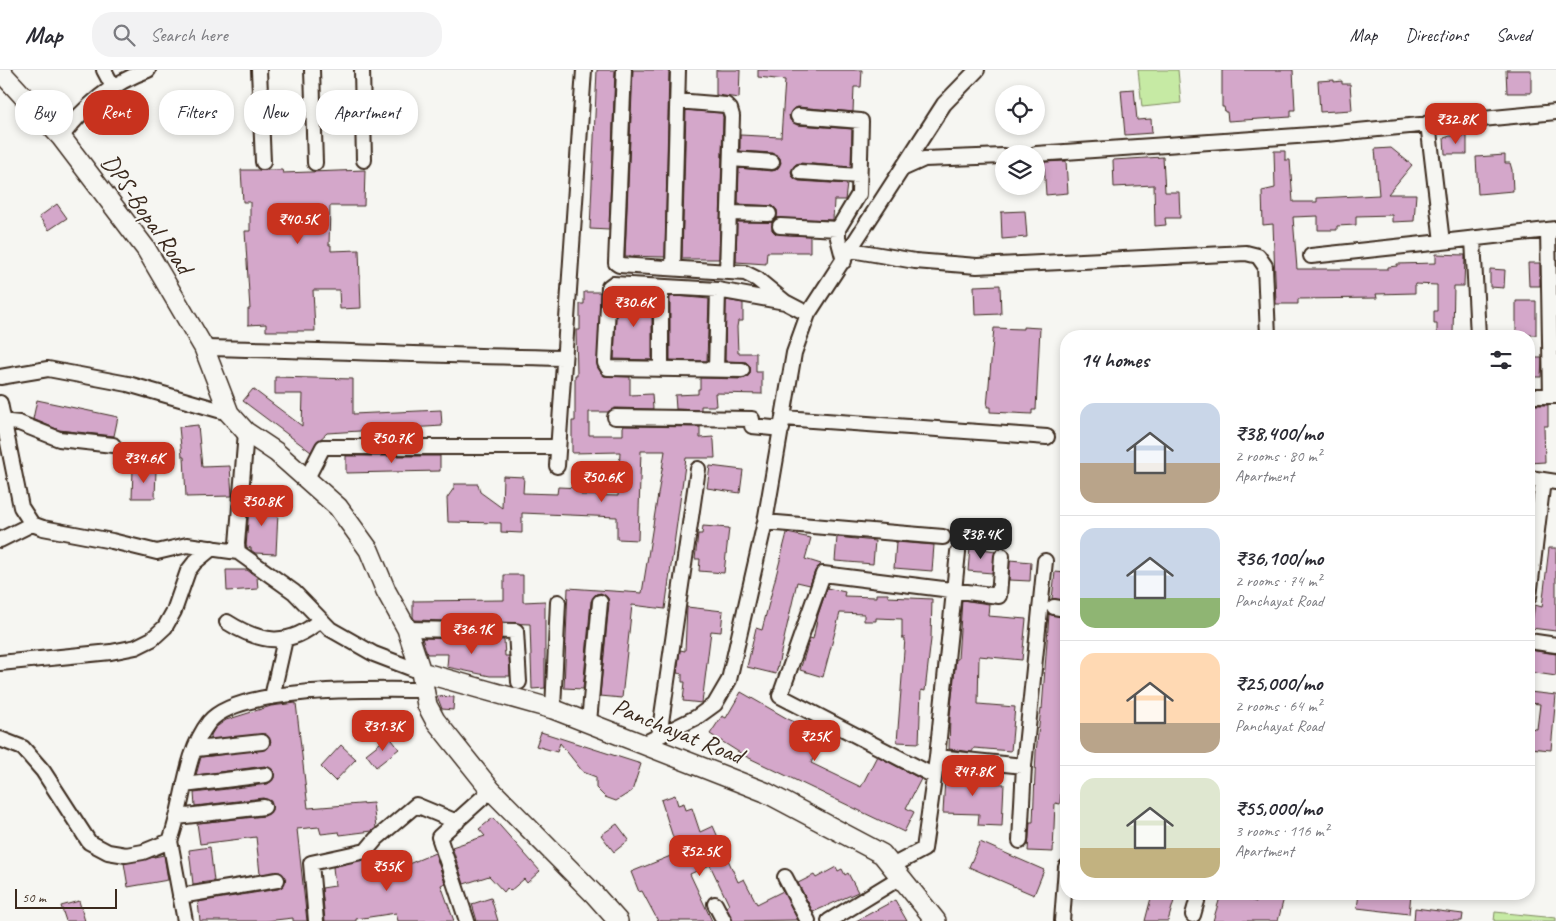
<!DOCTYPE html>
<html lang="en">
<head>
<meta charset="utf-8">
<style>
	:root { --surface:#fff; --page:#f2f2f3; --text:#2b2b33; --muted:#7c7c81; --line:#e1e1e2; --accent:#c8321e }
	body { margin:0; font-family:Caveat,sans-serif; background:var(--page); color:var(--text); height:100vh; display:flex; flex-direction:column; font-size:19px; white-space:nowrap }
	* { box-sizing:border-box; margin:0 }
	p { font-size:16px; color:var(--muted) }
	.icon { flex:none; width:28px; height:28px; fill:none; stroke:currentColor; stroke-width:2; stroke-linecap:round; stroke-linejoin:round }
	.map { position:relative; flex:1; overflow:hidden }
	.details { position:absolute; left:1060px; top:260px; width:475px; height:570px; display:flex; flex-direction:column; background:var(--surface); border-radius:20px; box-shadow:0 2px 8px #0003 }
	.details>* { flex:none }
	.hud { position:absolute; left:15px; top:20px; width:475px; height:45px; display:flex; gap:10px }
	.fabs { position:absolute; left:995px; top:15px; display:grid; gap:10px }
	.fabs a { display:grid; place-items:center; width:50px; height:50px; border-radius:50%; background:var(--surface); box-shadow:0 2px 8px #0003; font-size:25px }
	.scale { position:absolute; left:15px; bottom:12px; width:102px; box-sizing:border-box; padding-left:5px; border:2px solid #3b2a1e; border-top:0; font-size:14px; line-height:18px; white-space:nowrap; color:#3b2a1e; -webkit-text-stroke:4px #f6f6f2; paint-order:stroke }
	.price { position:absolute; translate:-50% -42px; padding:0 11px; border-radius:10px; background:var(--accent); color:#fff; font-size:16px; line-height:32px; filter:drop-shadow(0 1px 2px #0008) }
	.price::after { content:''; position:absolute; left:50%; top:30px; width:15px; height:11px; margin-left:-8px; background:inherit; clip-path:polygon(0 0,100% 0,50% 100%) }
	.price.current { background:#222; color:#fff }
	ul { padding:0; list-style:none }
	li { display:flex; align-items:center; gap:15px; height:125px; padding:0 20px }
	li+li { border-top:1px solid var(--line) }
	li span { display:grid; place-items:center; flex:none; width:140px; height:100px; border-radius:15px; color:#555 }
	li>.icon { margin-inline-start:auto }
	span .icon { width:60px; height:60px; fill:#fffc; stroke-width:1 }
	li b { font-size:21px }
	h2 { display:flex; justify-content:space-between; align-items:center; height:60px; padding:0 20px; font-size:21px }
	.chip { padding:0 18px; border-radius:20px; background:var(--surface); box-shadow:0 2px 8px #0003; font-size:18px; line-height:45px }
	.chip.current { background:var(--accent); color:#fff }
	header { display:flex; align-items:center; gap:30px; box-sizing:border-box; height:70px; padding:0 25px; background:var(--surface); border-bottom:1px solid var(--line) }
	header strong { font-size:24px }
	nav { display:flex; gap:28px; margin-inline-start:auto; font-size:18px }
	.search { width:350px; height:45px; background:var(--page); display:flex; align-items:center; gap:12px; box-sizing:border-box; padding:0 18px; border-radius:20px; color:var(--muted); font-size:19px }
	.map>svg:first-child { display:block }
	.green { fill:#c6eaa4; stroke:#808a61 }
	.building { fill:#d4a7ca; stroke:#3b2a1e }
	.lines { fill:none; stroke-linecap:round; stroke-linejoin:round }
	.street-casing { stroke:#3b2a1e; stroke-width:18 }
	.secondary-casing { stroke:#3b2a1e; stroke-width:22 }
	.street { stroke:#f6f6f2; stroke-width:14 }
	.secondary { stroke:#f6f6f2; stroke-width:19 }
	.labels { text-anchor:middle; dominant-baseline:central; stroke-width:4; stroke-linejoin:round; paint-order:stroke }
	.street-label { font-size:25px; fill:#3b2a1e; stroke:#f6f6f2 }
</style>
</head>
<body>
<header>
<strong>Map</strong>
<div class="search"><svg class="icon" aria-label="search" viewBox="0 0 24 24"><circle cx="10" cy="10" r="6"/><path d="M15 15l6 6"/></svg>Search here</div>
<nav><a>Map</a><a>Directions</a><a>Saved</a></nav>
</header>
<div class="map">
<svg width="1556" height="851" viewBox="0 0 1556 851">
	<rect width="100%" height="100%" fill="#f6f6f2"/>
	<filter id="ink" filterUnits="userSpaceOnUse"><feTurbulence type="fractalNoise" baseFrequency=".02" numOctaves="2"/><feDisplacementMap in="SourceGraphic" scale="10" xChannelSelector="R" yChannelSelector="G"/><feConvolveMatrix kernelMatrix="1 2 1 2 8 2 1 2 1" color-interpolation-filters="sRGB"/></filter>
	<g filter="url(#ink)">
		<path class="green" d="M1138 0H1178L1181 33 1142 37Z
			M1495 842 1556 848V851H1494Z"/>
		<path class="building" d="M597 0H615L609 160 590 159Z
			M633 0H669L665 187 625 186Z
			M716 0H740L739 28 716 25Z
			M758 0H862L861 17H854L853 42 798 37 794 38 789 45 790 50 797 55 852 59 851 97 800 93 796 94 791 101 792 106 799 111 847 114 845 130H834L833 150 777 148V140L773 136 738 134 739 98 772 101 776 100 781 93 780 88 773 83 740 81V65L781 67 785 10 758 7Z
			M1222 0H1293L1295 40H1291V47L1228 51 1227 42H1225L1224 37H1222Z
			M1506 0H1531V23H1507Z
			M1334 10V12L1342 11V14H1350L1352 40 1320 42 1318 11Z
			M1134 19 1137 50 1151 49 1152 63 1125 65 1121 20Z
			M686 40 722 43 723 47 719 189H682Z
			M1450 66H1467V84H1445L1444 68Z
			M1391 78 1412 95 1388 124H1416L1414 151 1392 152V145L1356 146V155L1337 156V160H1318V146L1293 147 1297 199H1388V197L1397 196V194L1436 193V184L1465 185 1464 216H1454L1453 264H1437V254H1434V241H1437V215L1415 214V223L1376 224 1377 228 1298 229V234H1276L1273 154 1263 155 1262 121 1275 118 1274 81H1285V90H1290L1293 132H1317V128L1379 125 1375 79Z
			M1505 85V93H1510L1512 100 1513 121 1478 124 1476 87Z
			M1163 87 1165 122H1179L1180 148H1165L1166 155 1155 156 1154 115 1114 117 1113 90Z
			M1066 91 1068 123 1046 125 1044 92Z
			M241 100H282L283 103 365 100 364 136H330L329 175H331V181L359 180 361 238 340 239 339 220H313L315 261H266V254L248 255V239H250L245 161H250V132H243Z
			M57 134 67 148 49 160 39 147Z
			M1025 141 1027 167 1002 169 1001 142Z
			M737 152H772V160L776 164 810 166V182H767L766 194 736 192Z
			M1528 193H1540V216H1529Z
			M1490 199 1505 200 1504 218 1490 217Z
			M1000 215 1001 244 975 245 974 216Z
			M584 222H600L598 298 604 306 630 307V325L652 324 653 339 615 338 608 342H589V365H623V356L700 357V368L713 367 714 371 715 388H686L665 539 632 535 622 628 600 626 609 533 608 528 601 523 596 524 591 531 583 619 564 618 568 518 642 523 665 381H641L638 470 617 469V447L522 443V463L501 462V453L448 452 447 428 454 418V414H478L480 422 502 438 503 406 524 407 523 423 557 424 558 417 581 418V425L618 426 620 382 572 383V351H575V305H577L576 260H580V234H584Z
			M622 223 652 227V290L614 289 617 226H622Z
			M676 226 709 229 707 291 670 290V227Z
			M726 230 743 233V251H738L737 257 738 283H756V302H762V324L715 323 716 336H701V340L676 339 675 325 698 324V319H700V308L742 309 750 304V296L746 292 725 291Z
			M1516 231H1536V265H1516Z
			M1023 257 1040 258 1036 340H1032V344L990 342V337H987L994 258 1023 259Z
			M1529 288H1542L1541 307H1529Z
			M275 307 353 309V344L441 340 442 356 327 363 316 373 311 382 243 331 253 319 302 356 303 324H275Z
			M37 330 118 347 114 366 59 360 33 349Z
			M1529 335H1548V356H1544L1545 392 1529 393Z
			M198 355 202 397 230 396 232 426 186 427 184 387H182L179 357Z
			M346 386H440V401L346 403Z
			M710 396 743 400 740 423 707 418Z
			M133 399 156 400 155 428H132Z
			M250 416H265V425H250Z
			M250 425 264 426 263 436H268L272 442H278L276 484 255 483 251 480V478L246 477Z
			M703 456 729 458 724 503 699 501 700 489H695L698 464H702Z
			M787 463 811 468 805 489 821 494 815 501 810 515 797 512 776 604 747 597 756 558 762 560Z
			M837 467 875 471 873 494 835 491Z
			M896 472 934 475 932 501 894 498Z
			M970 477 995 481 992 503 968 501Z
			M1549 478H1556V561L1531 558 1535 535 1542 537Z
			M1010 490 1031 492 1030 511 1009 510Z
			M226 500H247L257 507 258 519 227 521Z
			M1055 502 1066 503V530L1052 529Z
			M504 505H523V532L545 531V618L532 619 530 554 415 550 413 547V531L504 530Z
			M827 518 845 522 844 526 876 527V524H888V527L932 529 931 569 925 621 921 620 919 673 897 672 905 568H902V549L876 548V551H864V544L840 543 823 607 800 600 810 568 813 569 818 545Z
			M962 530 989 534 988 546 1026 549 1022 590 979 586 978 634 1015 637 1011 681 974 678 972 682 949 679 950 646 956 589H958Z
			M687 537 723 541 721 562 711 561 702 633 683 631 685 612H682V604L677 603 680 580 685 581Z
			M1049 544 1066 548 1064 641H1066V659L1060 734 1055 733 1053 782 1028 781 1030 752H1033L1036 682 1041 638 1042 639Z
			M422 568 504 570 505 586H509L510 606H490L447 597 448 584H427Z
			M1529 580 1556 584V606L1529 602Z
			M741 622 788 649 824 665 811 693 861 717 877 686 921 709 906 738 914 742 904 762 745 686 710 664 722 646 726 648Z
			M1529 622 1556 625 1551 680 1529 678V658L1537 659 1540 634 1529 633Z
			M437 626 454 627 453 640 442 639Z
			M296 633 308 738 373 733 376 758 372 761 340 765 339 762 321 764 319 757 297 759 307 851H293V848L266 851H200L198 832 278 819 283 816 286 809 280 802 260 804 256 767 200 774 197 753 265 746 272 740 271 731 263 728 195 736 194 723 268 714 274 708 273 700 265 696 196 705 201 687 267 679 271 671 265 664 211 669V665L215 658 226 650 271 636Z
			M541 662 641 694 632 721 616 731 605 727 596 718V707L583 702 560 673 557 682 536 676Z
			M389 666 399 679 376 697 366 684Z
			M341 675 356 689 335 711 321 697Z
			M948 697 972 699 971 712 1004 714 1002 756 978 755 979 744 943 743 945 708H948Z
			M675 725 678 735 684 733 686 740 692 738 700 762 713 756 738 812 744 809 757 834 783 821 798 850 733 851 726 837 729 835 710 795 690 804 712 851H658L642 821 639 822 631 802 678 783 661 730Z
			M493 748 540 801 527 813 524 809 510 821 507 818 504 822 489 806 464 814 452 777 485 766 479 759Z
			M617 754 629 770 614 782 601 765Z
			M980 772 1044 800 1034 825 969 797Z
			M210 777 214 811 193 814 189 780Z
			M435 783 445 813 441 815 454 851H398L396 843 356 849V851H325L322 818 335 816 333 797 381 784 382 805Z
			M164 785 168 810 128 817 124 793Z
			M836 797 838 801 842 799 845 805 848 803 858 822 813 842 798 813 814 805 816 808Z
			M1152 824H1176L1168 851H1145Z
			M1221 824H1234L1256 832 1257 826 1263 827V824H1285L1278 851H1213Z
			M1359 824H1411L1409 844 1357 838Z
			M491 828 498 851H477L472 834Z
			M895 830 907 851H856Z
			M79 831 85 851H66L61 836Z
			M1415 838 1463 844 1462 851H1414Z"/>
		<g class="lines">
			<g class="street-casing">
				<path id="street" d="M104 0 113 17
					M259 0 263 92
					M312 0 315 93
					M362 0 364 90
					M624 0 616 193 619 195 745 203 757 209 785 232 808 244
					M677 31 726 35 730 39 732 46 727 201
					M798 46 861 51 859 124 838 159V168L844 191
					M1428 53 1442 172 1556 159
					M61 67C85 36 111 13 148 0
					M1036 84 1326 64 1556 42
					M731 89 772 92
					M904 98 924 89 1004 86
					M800 102 859 106
					M729 143 769 144
					M780 156 838 159
					M1548 160 1551 326
					M1473 169 1478 266
					M851 180 915 191 977 196 1246 183 1258 186 1265 196 1268 266
					M1311 186 1442 172
					M673 198 678 0
					M204 278C324 280 444 286 563 288
					M661 299V217
					M716 299 718 220
					M742 300 608 298 605 293 609 217 613 214 718 220 785 232
					M0 307 48 299 128 314 229 343
					M1529 326H1556
					M0 333 21 437 32 454 43 458 112 471 157 482 187 475 238 482
					M615 347 752 349V356L782 359
					M784 348 1047 367
					M0 351 19 353 59 369 113 375
					M246 362 237 474 238 482 294 522 330 559 374 584 421 602
					M557 396 584 0
					M307 408 323 377H558
					M1529 408 1543 410 1529 527
					M1543 410 1556 412
					M765 452 943 467
					M0 470 32 454
					M1054 537 1066 539
					M227 552C260 573 289 578 320 550
					M407 559 516 561 519 612
					M1529 571 1556 575
					M0 593 111 582 136 577 152 569 165 557 174 541 188 501 195 492 212 478
					M272 627 285 569
					M553 639 558 532
					M589 652 600 532
					M659 666 698 399
					M0 669 23 678 43 701 89 772 108 782 126 785 143 782 170 771C184 735 184 684 209 652 240 615 377 620 424 620
					M645 673 697 647 715 634 729 610 765 452 794 283 808 244 944 34 977 0
					M196 679 262 672
					M937 687 1024 696
					M934 706 780 626 823 504 999 526 1002 486
					M184 715 266 705
					M177 747 264 737
					M170 771 185 851
					M1020 771 1024 696 1045 491
					M892 796 924 779 937 687 958 482
					M785 807 808 851
					M180 826 277 810
					M715 834 724 851
					M1193 845 1199 824
					M316 851 311 793 366 781 376 769 416 735 457 752
					M467 851 439 767 491 720
					M829 851 901 807
					M1062 851 1066 797"/>
			</g>
			<g class="secondary-casing">
				<path id="secondary" d="M0 1 61 67 146 179 204 278 229 343 246 362 276 382 338 437 369 480 386 521 407 559 421 602 427 635 435 650 491 720 594 824 618 851
					M421 602 553 639 765 722 882 784 936 851"/>
			</g>
			<use href="#street" class="street"/>
			<use href="#secondary" class="secondary"/>
		</g>
	</g>
	<g class="labels">
		<g class="street-label">
			<text transform="translate(147 144) rotate(55)">DPS-Bopal Road</text>
			<text transform="translate(678 661) rotate(22)">Panchayat Road</text>
		</g>
	</g>
</svg>
<div class="fabs">
<a><svg class="icon" aria-label="locate" viewBox="0 0 24 24"><circle cx="12" cy="12" r="6"/><path d="M12 2v4M12 18v4M2 12h4M18 12h4"/></svg></a>
<a><svg class="icon" aria-label="layers" viewBox="0 0 24 24"><path d="M12 4l9 5-9 5-9-5zM3 14l9 5 9-5"/></svg></a>
</div>
<div class="scale">50 m</div>
<b class="price" style="left:1456px;top:75px">₹32.8K</b>
<b class="price" style="left:298px;top:175px">₹40.5K</b>
<b class="price" style="left:634px;top:258px">₹30.6K</b>
<b class="price" style="left:392px;top:394px">₹50.7K</b>
<b class="price" style="left:144px;top:414px">₹34.6K</b>
<b class="price" style="left:602px;top:433px">₹50.6K</b>
<b class="price" style="left:262px;top:457px">₹50.8K</b>
<b class="price current" style="left:981px;top:490px">₹38.4K</b>
<b class="price" style="left:472px;top:585px">₹36.1K</b>
<b class="price" style="left:383px;top:682px">₹31.3K</b>
<b class="price" style="left:815px;top:692px">₹25K</b>
<b class="price" style="left:973px;top:727px">₹47.8K</b>
<b class="price" style="left:700px;top:807px">₹52.5K</b>
<b class="price" style="left:387px;top:822px">₹55K</b>
<div class="hud">
<a class="chip">Buy</a>
<a class="chip current">Rent</a>
<a class="chip">Filters</a>
<a class="chip">New</a>
<a class="chip">Apartment</a>
</div>
<section class="details">
<h2>14 homes<svg class="icon" aria-label="filters" viewBox="0 0 24 24"><path d="M4 7h16M4 17h16"/><circle cx="9" cy="7" r="2"/><circle cx="15" cy="17" r="2"/></svg></h2>
<ul>
<li><span style="background:linear-gradient(#c9d6e8 60%,#b9a48a 0)"><svg class="icon" aria-label="home" viewBox="0 0 24 24"><path d="M3 11l9-7 9 7M6 9v11h12V9"/></svg></span><div><b>₹38,400/mo</b><p>2 rooms · 80 m²</p><p>Apartment</p></div></li>
<li><span style="background:linear-gradient(#c9d6e8 70%,#8fb573 0)"><svg class="icon" aria-label="home" viewBox="0 0 24 24"><path d="M3 11l9-7 9 7M6 9v11h12V9"/></svg></span><div><b>₹36,100/mo</b><p>2 rooms · 74 m²</p><p>Panchayat Road</p></div></li>
<li><span style="background:linear-gradient(#ffd9b3 70%,#b9a48a 0)"><svg class="icon" aria-label="home" viewBox="0 0 24 24"><path d="M3 11l9-7 9 7M6 9v11h12V9"/></svg></span><div><b>₹25,000/mo</b><p>2 rooms · 64 m²</p><p>Panchayat Road</p></div></li>
<li><span style="background:linear-gradient(#dfe7d0 70%,#c2b280 0)"><svg class="icon" aria-label="home" viewBox="0 0 24 24"><path d="M3 11l9-7 9 7M6 9v11h12V9"/></svg></span><div><b>₹55,000/mo</b><p>3 rooms · 116 m²</p><p>Apartment</p></div></li>
</ul>
</section>
</div>
</body>
</html>
